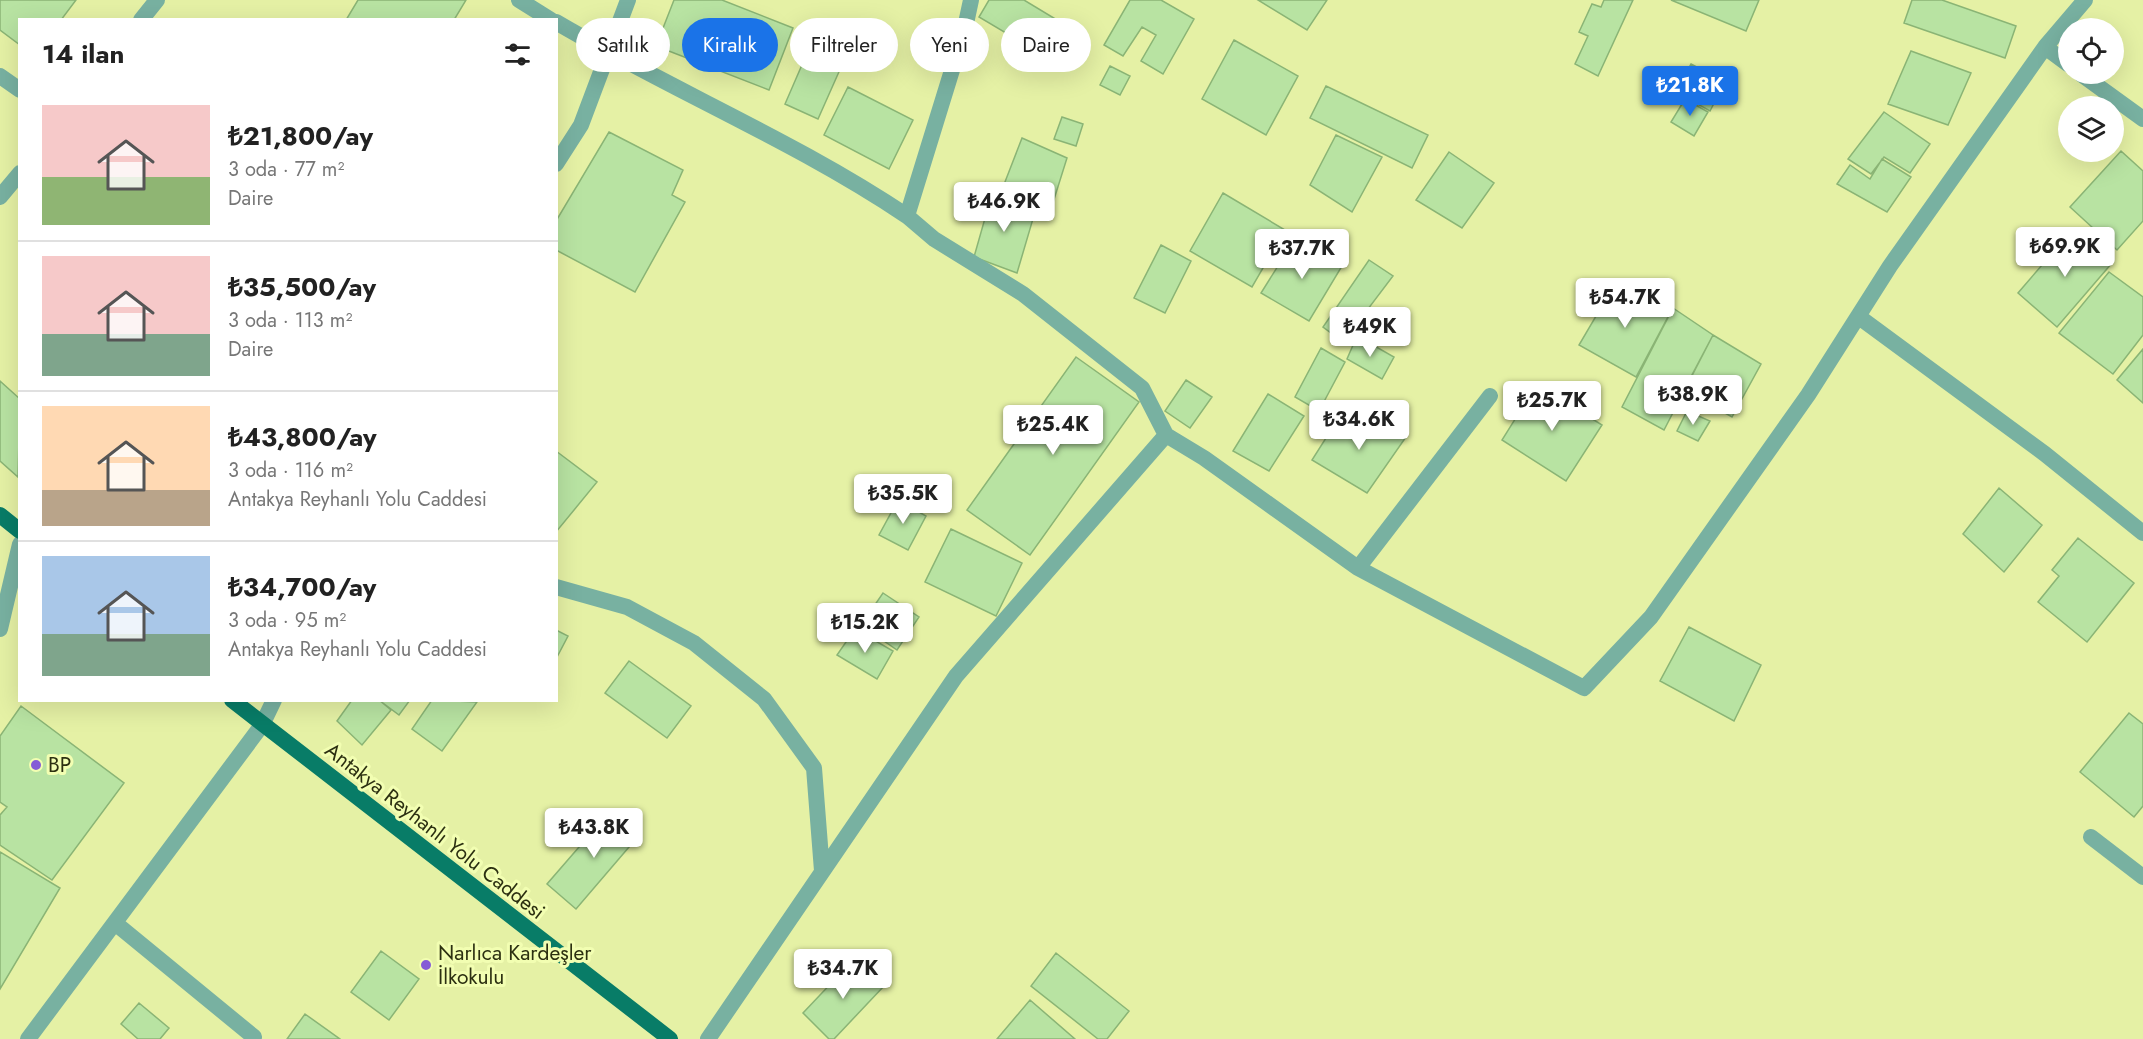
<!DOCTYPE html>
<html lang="tr">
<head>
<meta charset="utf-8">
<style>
	:root { --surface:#fff; --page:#f2f2f2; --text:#222; --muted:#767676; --line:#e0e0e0; --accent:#1a73e8 }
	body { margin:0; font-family:Jost,sans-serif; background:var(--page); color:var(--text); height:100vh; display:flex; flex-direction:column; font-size:22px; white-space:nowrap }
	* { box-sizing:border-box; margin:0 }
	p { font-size:20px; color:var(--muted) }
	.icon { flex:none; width:33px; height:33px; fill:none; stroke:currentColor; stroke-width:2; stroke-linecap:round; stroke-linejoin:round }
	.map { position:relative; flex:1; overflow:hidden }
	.panel { position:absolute; left:18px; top:18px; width:540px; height:684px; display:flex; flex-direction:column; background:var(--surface); border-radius:0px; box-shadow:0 6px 24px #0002 }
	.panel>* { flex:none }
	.banner { position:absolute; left:576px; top:18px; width:570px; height:54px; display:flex; gap:12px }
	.buttons { position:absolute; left:2058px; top:18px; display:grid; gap:12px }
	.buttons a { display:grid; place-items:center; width:66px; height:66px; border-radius:50%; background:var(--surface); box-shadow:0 6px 24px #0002; font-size:30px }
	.price { position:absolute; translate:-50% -51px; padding:0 14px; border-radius:6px; background:#fff; color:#222; font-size:20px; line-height:39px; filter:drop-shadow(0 2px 3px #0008) }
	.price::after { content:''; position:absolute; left:50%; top:36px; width:18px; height:14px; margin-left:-9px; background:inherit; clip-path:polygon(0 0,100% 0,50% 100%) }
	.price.current { background:var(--accent); color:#fff }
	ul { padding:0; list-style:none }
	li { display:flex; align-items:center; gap:18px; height:150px; padding:0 24px }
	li+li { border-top:2px solid var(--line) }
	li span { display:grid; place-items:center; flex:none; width:168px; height:120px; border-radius:0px; color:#555 }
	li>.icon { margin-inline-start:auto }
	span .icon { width:72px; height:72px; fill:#fffc; stroke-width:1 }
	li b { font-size:26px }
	h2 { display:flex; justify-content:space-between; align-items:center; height:72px; padding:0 24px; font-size:26px }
	.chip { padding:0 21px; border-radius:27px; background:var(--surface); box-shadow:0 6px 24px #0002; font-size:21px; line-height:54px }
	.chip.current { background:var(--accent); color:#fff }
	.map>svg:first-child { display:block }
	.building { fill:#b8e3a2; stroke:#8ab475; stroke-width:1.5 }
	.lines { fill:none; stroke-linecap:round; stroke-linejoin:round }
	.service { stroke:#78b1a1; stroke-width:16 }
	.minor { stroke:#78b1a1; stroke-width:16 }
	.primary { stroke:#087c67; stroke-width:16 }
	.poi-dot { fill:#855cd6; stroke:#f2feb2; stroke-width:2 }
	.labels { text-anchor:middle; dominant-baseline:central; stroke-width:6; stroke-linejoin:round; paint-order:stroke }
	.poi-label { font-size:21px; fill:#2c3011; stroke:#f2feb2; text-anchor:start }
	.street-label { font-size:21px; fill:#2c3011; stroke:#f2feb2 }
</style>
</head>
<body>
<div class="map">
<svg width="2143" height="1039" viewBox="0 0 2143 1039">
	<rect width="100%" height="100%" fill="#e5f1a5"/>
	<path class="building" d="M0 0H76L61 20H20V45L0 30Z
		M358 0H466L454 20H346Z
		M674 0H722L793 28 769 90 656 46Z
		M989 0H1024L1082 35 1063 67 979 17Z
		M1130 0H1161L1194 19 1163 74 1141 61 1156 35 1142 27 1123 56 1104 45Z
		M1258 0H1327L1307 30Z
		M1604 0H1633L1598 76 1575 64 1588 36 1579 32 1592 4 1601 7Z
		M1671 0H1759L1746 31Z
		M1912 0H1942L2016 26 2005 58 1904 23Z
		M1234 40 1298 76 1266 135 1202 99Z
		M808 51 842 65 818 119 785 104Z
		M1911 51 1971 73 1948 125 1888 104Z
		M1691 64 1725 82 1710 111 1676 92Z
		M1110 66 1130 76 1120 95 1100 85Z
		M1326 86 1428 135 1412 168 1310 118Z
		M848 87 913 120 889 169 824 135Z
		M1685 99 1708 112 1694 136 1671 122Z
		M1884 112 1930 144 1910 173 1884 157 1871 174 1848 159Z
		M1062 117 1083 124 1076 146 1054 139Z
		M609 132 683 170 672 195 685 202 635 292 556 250V221Z
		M1336 135 1382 157 1352 212 1310 185Z
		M1022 138 1067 158 1051 209 1003 187Z
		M2121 151 2143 171V221L2117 250 2070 207Z
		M1449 152 1494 183 1462 228 1416 200Z
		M1882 159 1911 177 1887 212 1837 184 1850 165 1870 179Z
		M993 190 1035 212 1017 273 974 257Z
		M1223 193 1285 230 1252 287 1190 251Z
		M2073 229 2112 263 2057 327 2018 293Z
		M1295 239 1342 266 1309 321 1261 293Z
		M1161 245 1191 261 1165 313 1134 298Z
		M1369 260 1393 276 1343 342 1323 327Z
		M2109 272 2143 297V335L2113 374 2059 333Z
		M1616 282 1670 313 1636 377 1579 345Z
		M1673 308 1713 335 1664 430 1622 407Z
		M1713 335 1761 364 1732 417 1684 390Z
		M1357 336 1394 357 1382 379 1347 359Z
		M1321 348 1345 362 1319 411 1295 397Z
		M2143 349V403L2117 380Z
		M1076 357 1139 402 1030 555 967 510Z
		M1186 380 1212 397 1190 428 1165 411Z
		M0 381 20 399 18 477 0 461Z
		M1537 384 1602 425 1566 481 1502 440Z
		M1268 394 1304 416 1269 471 1233 451Z
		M1687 411 1710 421 1698 441 1677 431Z
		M1369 414 1406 437 1367 493 1312 460 1338 419 1359 431Z
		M556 451 597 482 556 532Z
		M1999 488 2042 525 2004 572 1963 534Z
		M898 500 926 516 908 550 879 535Z
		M951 529 1022 563 996 616 925 582Z
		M2078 538 2134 583 2087 642 2038 602 2059 576 2052 570Z
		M883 593 919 617 897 650 861 625Z
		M1689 627 1761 665 1734 721 1660 681Z
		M855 629 893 651 877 679 837 655Z
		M556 630 568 636 556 659Z
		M629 661 691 706 667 738 605 693Z
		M352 700H379L391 710 362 745 337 721Z
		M379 700H410L399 715Z
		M432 700 477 702 442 751 412 729Z
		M21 706 124 783 52 880 0 845V815L7 807 0 802V736Z
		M2129 713 2143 724V806L2134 817 2080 772Z
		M612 809 641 833 576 909 547 884Z
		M0 852 60 888 0 989Z
		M381 951 419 979 389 1020 351 992Z
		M1056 953 1129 1011 1107 1039H1098L1031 986Z
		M855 958 884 986 834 1039H829L803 1013Z
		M1030 1000 1075 1039H997Z
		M139 1003 169 1028 160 1039H138L121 1024Z
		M305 1014 340 1039H287Z"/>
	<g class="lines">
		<path class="service" d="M0 629 20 544"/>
		<path class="minor" d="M519 0 551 20
			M971 0 965 28 907 216 934 239 1023 294 1142 388 1166 435 1204 458 1358 568 1584 688 1651 617 1808 395 1890 266 2045 47 2085 0
			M141 20 157 0
			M556 22C671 90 797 142 907 216
			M2045 47 2068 64
			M2081 74 2143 119
			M0 76 20 90
			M556 164 581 125 628 0
			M0 197 20 173
			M1859 317 2045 454 2143 533
			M1358 568 1490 396
			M556 587 627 607 694 643 764 699 814 768 822 871
			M2091 837 2143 877
			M115 923 254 1037
			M28 1039 262 725 274 700
			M708 1039 956 676 1166 435"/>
		<path class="primary" d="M0 515 20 531
			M232 700 670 1039"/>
	</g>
	<g class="poi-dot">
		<circle cx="36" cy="765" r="6"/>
		<circle cx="426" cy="965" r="6"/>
	</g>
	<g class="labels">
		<g class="poi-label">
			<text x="48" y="765">BP</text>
			<text x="438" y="953">Narlıca Kardeşler<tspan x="438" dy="24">İlkokulu</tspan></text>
		</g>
		<g class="street-label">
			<text transform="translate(435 831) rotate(38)">Antakya Reyhanlı Yolu Caddesi</text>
		</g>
	</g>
</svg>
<div class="buttons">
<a><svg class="icon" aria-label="locate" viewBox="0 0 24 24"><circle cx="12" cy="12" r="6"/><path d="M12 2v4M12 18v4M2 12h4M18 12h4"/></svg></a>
<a><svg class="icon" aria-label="layers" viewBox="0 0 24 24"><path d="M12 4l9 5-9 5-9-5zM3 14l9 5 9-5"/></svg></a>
</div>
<b class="price current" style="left:1690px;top:117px">₺21.8K</b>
<b class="price" style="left:1004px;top:233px">₺46.9K</b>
<b class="price" style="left:2065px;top:278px">₺69.9K</b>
<b class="price" style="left:1302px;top:280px">₺37.7K</b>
<b class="price" style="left:1625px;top:329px">₺54.7K</b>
<b class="price" style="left:1370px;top:358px">₺49K</b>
<b class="price" style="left:1693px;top:426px">₺38.9K</b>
<b class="price" style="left:1552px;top:432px">₺25.7K</b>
<b class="price" style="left:1359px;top:451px">₺34.6K</b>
<b class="price" style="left:1053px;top:456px">₺25.4K</b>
<b class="price" style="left:903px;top:525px">₺35.5K</b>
<b class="price" style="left:865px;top:654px">₺15.2K</b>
<b class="price" style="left:594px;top:859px">₺43.8K</b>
<b class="price" style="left:843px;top:1000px">₺34.7K</b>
<div class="banner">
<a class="chip">Satılık</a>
<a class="chip current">Kiralık</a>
<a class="chip">Filtreler</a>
<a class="chip">Yeni</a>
<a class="chip">Daire</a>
</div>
<section class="panel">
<h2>14 ilan<svg class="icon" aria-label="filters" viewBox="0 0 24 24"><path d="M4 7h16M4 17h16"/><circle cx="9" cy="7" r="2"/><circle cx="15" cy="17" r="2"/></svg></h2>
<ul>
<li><span style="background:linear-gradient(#f6c9c9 60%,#8fb573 0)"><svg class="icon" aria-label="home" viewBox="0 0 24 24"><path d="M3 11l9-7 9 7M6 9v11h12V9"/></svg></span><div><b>₺21,800/ay</b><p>3 oda · 77 m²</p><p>Daire</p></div></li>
<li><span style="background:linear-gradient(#f6c9c9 65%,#7fa58c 0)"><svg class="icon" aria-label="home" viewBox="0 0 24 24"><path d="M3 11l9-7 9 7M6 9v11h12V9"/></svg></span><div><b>₺35,500/ay</b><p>3 oda · 113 m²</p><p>Daire</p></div></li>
<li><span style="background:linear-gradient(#ffd9b3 70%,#b9a48a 0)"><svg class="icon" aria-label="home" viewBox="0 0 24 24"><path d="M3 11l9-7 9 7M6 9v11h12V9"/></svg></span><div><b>₺43,800/ay</b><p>3 oda · 116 m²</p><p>Antakya Reyhanlı Yolu Caddesi</p></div></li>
<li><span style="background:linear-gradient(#a9c7e8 65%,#7fa58c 0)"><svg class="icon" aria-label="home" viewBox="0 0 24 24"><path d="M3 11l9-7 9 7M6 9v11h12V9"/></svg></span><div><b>₺34,700/ay</b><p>3 oda · 95 m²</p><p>Antakya Reyhanlı Yolu Caddesi</p></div></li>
</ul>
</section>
</div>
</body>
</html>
